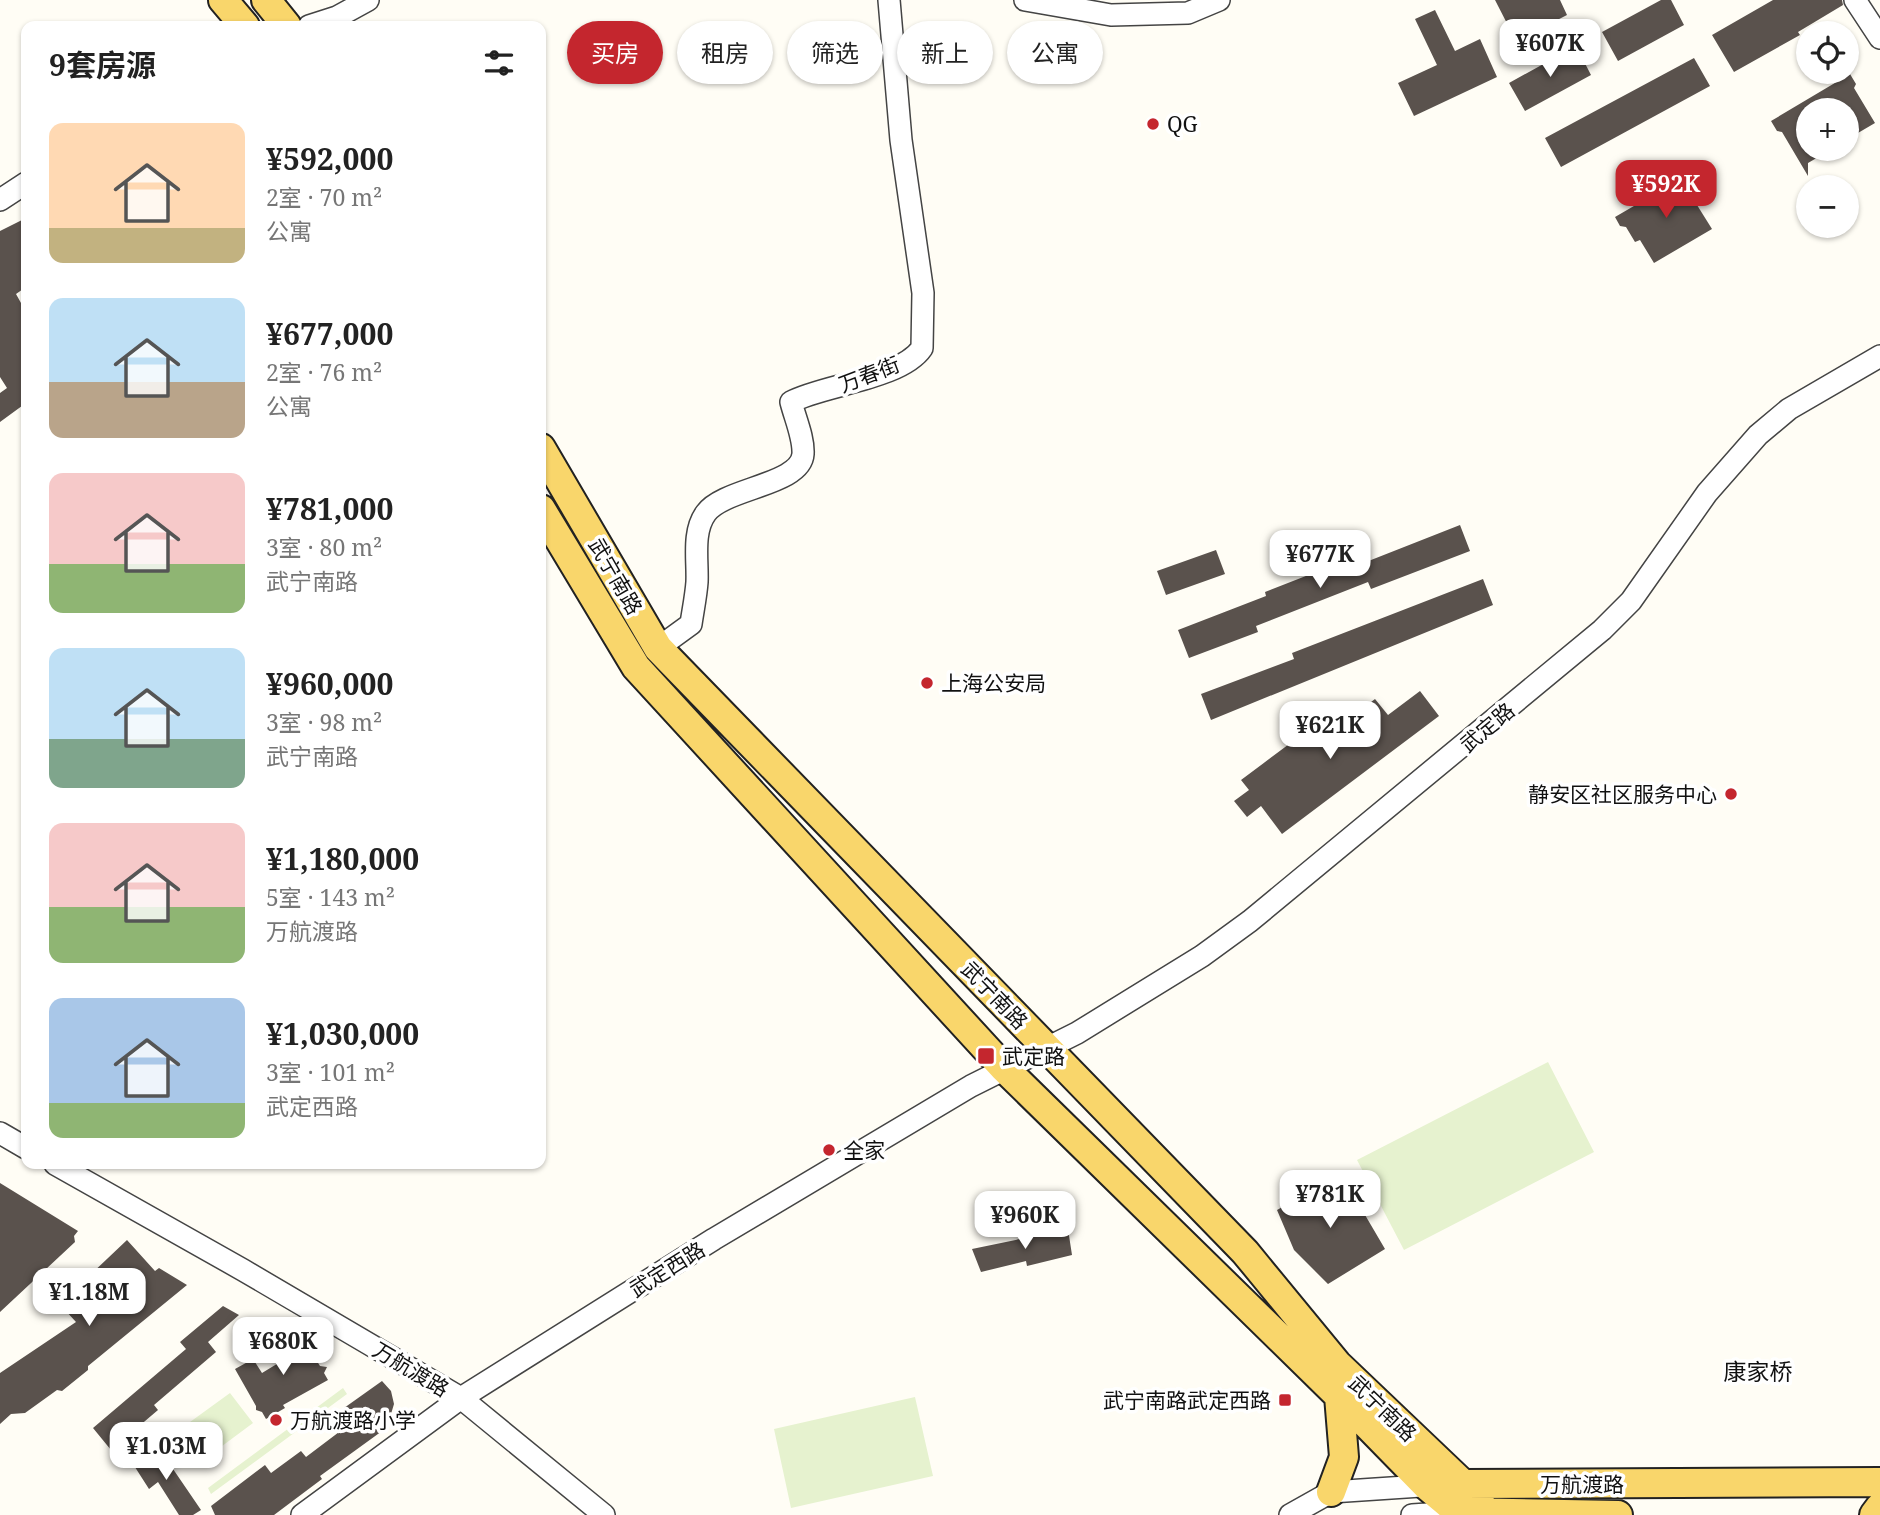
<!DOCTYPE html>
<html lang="zh">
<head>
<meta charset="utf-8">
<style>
	:root { --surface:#fff; --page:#f6f6f6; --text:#222; --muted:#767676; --accent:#c4262e }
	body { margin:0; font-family:"Noto Serif","Noto Sans SC",serif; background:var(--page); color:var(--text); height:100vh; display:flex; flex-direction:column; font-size:26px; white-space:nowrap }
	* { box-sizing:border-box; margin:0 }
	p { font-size:23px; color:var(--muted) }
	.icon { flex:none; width:38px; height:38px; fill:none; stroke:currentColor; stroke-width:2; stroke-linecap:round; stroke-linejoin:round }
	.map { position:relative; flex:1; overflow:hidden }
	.panel { position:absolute; left:21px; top:21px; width:525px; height:1148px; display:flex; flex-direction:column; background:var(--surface); border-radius:14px; box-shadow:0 2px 5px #0004 }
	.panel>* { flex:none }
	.banner { position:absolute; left:567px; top:21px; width:665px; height:63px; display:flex; gap:14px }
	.controls { position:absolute; left:1796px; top:21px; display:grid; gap:14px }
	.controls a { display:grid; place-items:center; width:63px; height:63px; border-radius:50%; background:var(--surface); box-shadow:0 2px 5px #0004; font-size:35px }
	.price { position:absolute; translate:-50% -60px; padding:0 16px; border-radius:14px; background:#fff; color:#222; font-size:23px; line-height:46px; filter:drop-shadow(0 2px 4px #0008) }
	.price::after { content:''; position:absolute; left:50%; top:42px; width:21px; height:16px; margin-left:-10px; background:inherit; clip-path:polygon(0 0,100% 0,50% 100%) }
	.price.current { background:var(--accent); color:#fff }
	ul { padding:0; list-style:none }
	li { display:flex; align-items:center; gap:21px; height:175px; padding:0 28px }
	li span { display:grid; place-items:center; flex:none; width:196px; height:140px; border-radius:14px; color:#555 }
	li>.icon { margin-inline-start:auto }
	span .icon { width:84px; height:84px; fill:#fffc; stroke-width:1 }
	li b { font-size:30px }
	h2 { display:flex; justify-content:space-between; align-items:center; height:84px; padding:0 28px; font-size:30px }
	.chip { padding:0 24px; border-radius:32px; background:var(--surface); box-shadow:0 2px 5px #0004; font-size:24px; line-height:63px }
	.chip.current { background:var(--accent); color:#fff }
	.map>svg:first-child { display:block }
	.pitch { fill:#e6f2cf }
	.building { fill:#5a524d }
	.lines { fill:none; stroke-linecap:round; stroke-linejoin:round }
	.minor-casing { stroke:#444; stroke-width:24 }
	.major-casing { stroke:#222; stroke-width:32 }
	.minor { stroke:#fff; stroke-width:21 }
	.major { stroke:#f9d66b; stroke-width:28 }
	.poi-dot { fill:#c4262e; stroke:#fff; stroke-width:2.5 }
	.labels { text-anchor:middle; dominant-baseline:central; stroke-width:7; stroke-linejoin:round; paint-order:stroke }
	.poi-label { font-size:21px; fill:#111; stroke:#fff; text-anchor:start }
	.street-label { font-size:21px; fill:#111; stroke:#fff }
	.neighbourhood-label { font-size:23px; fill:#111; stroke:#fff }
</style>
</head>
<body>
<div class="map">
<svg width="1880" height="1515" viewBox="0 0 1880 1515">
	<rect width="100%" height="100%" fill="#fffdf5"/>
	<path class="pitch" d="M1548 1062 1594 1152 1404 1250 1357 1160Z
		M343 1388 347 1394 211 1494 208 1488Z
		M230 1393 253 1423 202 1461 179 1430Z
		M915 1397 933 1476 791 1508 774 1429Z"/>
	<path class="building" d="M1495 0H1560L1567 15 1516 41Z
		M1661 0H1671L1684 25 1618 61 1602 32Z
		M1773 0H1842L1843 5 1798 32 1800 35 1734 72 1712 35Z
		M1435 10 1455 51 1480 39 1497 77 1414 116 1398 83 1437 65 1415 19Z
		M1576 46 1591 75 1525 111 1509 83Z
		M1694 58 1710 86 1561 167 1545 138Z
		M1850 74 1856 84 1854 88 1875 123 1846 140V110H1808V149H1832L1808 163V176L1782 132 1777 131 1771 121Z
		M1689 174 1695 183 1692 188 1701 203 1697 205 1712 229 1654 263 1640 240 1635 242 1626 227 1620 226 1615 217Z
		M26 218V287L16 294 26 312V403L0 422V393L7 388 0 377V231Z
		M1460 525 1470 551 1371 589 1368 582 1256 626 1258 632 1189 658 1178 630 1266 596 1265 592 1334 565 1338 573Z
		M1216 550 1225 574 1166 595 1157 571Z
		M1483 579 1493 605 1211 720 1201 694 1294 659 1292 653Z
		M1420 691 1439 716 1282 834 1261 806 1247 817 1234 801 1249 790 1241 780 1304 733 1313 746 1375 699 1388 715Z
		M1341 1174 1385 1249 1328 1284 1294 1250 1277 1210Z
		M0 1183 78 1231 74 1236 75 1242 0 1312Z
		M1068 1229 1072 1255 1027 1266 1026 1261 981 1272 972 1249Z
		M127 1240 155 1271 159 1268 187 1285 88 1366V1370L62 1391 57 1390 25 1413 11 1414 0 1424V1373L76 1322 65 1310 75 1301 69 1295Z
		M223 1306 239 1315 208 1342 216 1352 154 1405 158 1410 111 1450 93 1428 186 1349 180 1342Z
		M298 1331 320 1366 327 1367 324 1373 328 1380 283 1405 285 1408 266 1419 262 1412 256 1410V1406L235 1369 253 1359 262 1373 290 1356 281 1341Z
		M382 1381 391 1391 394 1404 391 1414 384 1419 389 1426 320 1476 322 1479 274 1515H215L211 1506 265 1465 271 1473 301 1451 306 1457 347 1426 337 1413Z
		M158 1447 201 1510 193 1515H179L158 1482 149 1489 133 1464Z"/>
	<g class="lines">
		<g class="minor-casing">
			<path id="minor" d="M1025 0 1111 15 1188 13 1219 0
				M1855 0 1880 38
				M309 26 337 17 368 0
				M0 200 26 183
				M658 648 691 624C693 610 696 596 697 582 698 560 692 532 706 513 724 488 801 485 803 454 804 438 795 418 791 402 822 385 901 379 922 348L923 293 901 140 889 0
				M0 1133 26 1148
				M55 1164 243 1270 461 1398 604 1515
				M302 1515 461 1398 714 1239 971 1086 1077 1033 1202 956 1250 921 1602 630 1631 601 1707 493 1758 435 1789 409 1880 356
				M1290 1515 1331 1492 1436 1485
				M1412 1515 1458 1512"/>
		</g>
		<g class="major-casing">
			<path id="major" d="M223 0 245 26
				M266 0 287 26
				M541 448 658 648 1245 1252 1337 1364 1463 1484 1487 1512
				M541 509 636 667 1004 1068 1339 1396 1427 1486 1458 1512 1618 1515
				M1463 1484 1880 1482
				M1331 1492 1344 1457 1339 1396
				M1874 1515 1880 1507"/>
		</g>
		<use href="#minor" class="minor"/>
		<use href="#major" class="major"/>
	</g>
	<g class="poi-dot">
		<circle cx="1153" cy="124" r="7"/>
		<circle cx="927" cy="683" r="7"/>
		<circle cx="1731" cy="794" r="7"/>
		<rect x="977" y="1047" width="18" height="18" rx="3.5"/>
		<circle cx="829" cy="1150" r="7"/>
		<rect x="1278" y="1393" width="14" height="14" rx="3.5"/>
		<circle cx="276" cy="1420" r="7"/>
	</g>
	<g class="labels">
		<g class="poi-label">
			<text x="1167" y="124">QG</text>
			<text x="941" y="683">上海公安局</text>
			<text x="1717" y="794" text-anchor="end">静安区社区服务中心</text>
			<text x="1002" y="1056">武定路</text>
			<text x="843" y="1150">全家</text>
			<text x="1271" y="1400" text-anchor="end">武宁南路武定西路</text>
			<text x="290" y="1420">万航渡路小学</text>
		</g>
		<g class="street-label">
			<text transform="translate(869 374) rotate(-21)">万春街</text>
			<text transform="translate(616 576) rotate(60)">武宁南路</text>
			<text transform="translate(1487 727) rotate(-40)">武定路</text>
			<text transform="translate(995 995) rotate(46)">武宁南路</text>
			<text transform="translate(667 1269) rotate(-32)">武定西路</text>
			<text transform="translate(411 1369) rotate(31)">万航渡路</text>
			<text transform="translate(1383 1408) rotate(44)">武宁南路</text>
			<text x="1582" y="1484">万航渡路</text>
		</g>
		<g class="neighbourhood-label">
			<text x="1758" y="1371">康家桥</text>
		</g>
	</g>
</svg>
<div class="controls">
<a><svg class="icon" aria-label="locate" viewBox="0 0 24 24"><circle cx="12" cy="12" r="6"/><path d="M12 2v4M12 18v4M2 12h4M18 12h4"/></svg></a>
<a>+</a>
<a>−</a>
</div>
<b class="price" style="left:1550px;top:79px">¥607K</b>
<b class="price current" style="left:1666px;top:220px">¥592K</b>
<b class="price" style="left:1320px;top:590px">¥677K</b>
<b class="price" style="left:1330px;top:761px">¥621K</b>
<b class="price" style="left:1330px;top:1230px">¥781K</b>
<b class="price" style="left:1025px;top:1251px">¥960K</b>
<b class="price" style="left:89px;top:1328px">¥1.18M</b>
<b class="price" style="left:283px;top:1377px">¥680K</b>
<b class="price" style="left:166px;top:1482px">¥1.03M</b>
<div class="banner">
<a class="chip current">买房</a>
<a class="chip">租房</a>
<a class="chip">筛选</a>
<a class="chip">新上</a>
<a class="chip">公寓</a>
</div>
<section class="panel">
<h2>9套房源<svg class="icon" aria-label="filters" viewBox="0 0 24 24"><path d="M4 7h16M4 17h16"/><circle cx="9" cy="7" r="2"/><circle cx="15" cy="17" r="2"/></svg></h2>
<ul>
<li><span style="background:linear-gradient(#ffd9b3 75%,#c2b280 0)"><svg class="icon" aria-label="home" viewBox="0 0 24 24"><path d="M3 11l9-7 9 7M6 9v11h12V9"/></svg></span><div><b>¥592,000</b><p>2室 · 70 m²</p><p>公寓</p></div></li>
<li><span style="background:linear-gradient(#bfe0f5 60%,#b9a48a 0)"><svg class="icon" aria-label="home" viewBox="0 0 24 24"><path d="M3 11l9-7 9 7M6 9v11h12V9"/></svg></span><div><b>¥677,000</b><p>2室 · 76 m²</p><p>公寓</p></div></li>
<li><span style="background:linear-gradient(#f6c9c9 65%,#8fb573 0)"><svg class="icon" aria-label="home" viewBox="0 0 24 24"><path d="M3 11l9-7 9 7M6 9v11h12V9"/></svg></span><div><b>¥781,000</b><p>3室 · 80 m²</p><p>武宁南路</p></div></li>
<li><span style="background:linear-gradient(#bfe0f5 65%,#7fa58c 0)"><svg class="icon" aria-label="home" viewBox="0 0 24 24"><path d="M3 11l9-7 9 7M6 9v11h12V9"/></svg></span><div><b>¥960,000</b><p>3室 · 98 m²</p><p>武宁南路</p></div></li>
<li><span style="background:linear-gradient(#f6c9c9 60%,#8fb573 0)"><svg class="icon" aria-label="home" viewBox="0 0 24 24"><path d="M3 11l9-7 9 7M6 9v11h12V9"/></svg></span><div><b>¥1,180,000</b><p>5室 · 143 m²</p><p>万航渡路</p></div></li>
<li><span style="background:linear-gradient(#a9c7e8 75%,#8fb573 0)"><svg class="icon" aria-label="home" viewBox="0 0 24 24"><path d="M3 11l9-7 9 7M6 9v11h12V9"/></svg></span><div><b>¥1,030,000</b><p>3室 · 101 m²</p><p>武定西路</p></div></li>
</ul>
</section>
</div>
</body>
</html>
